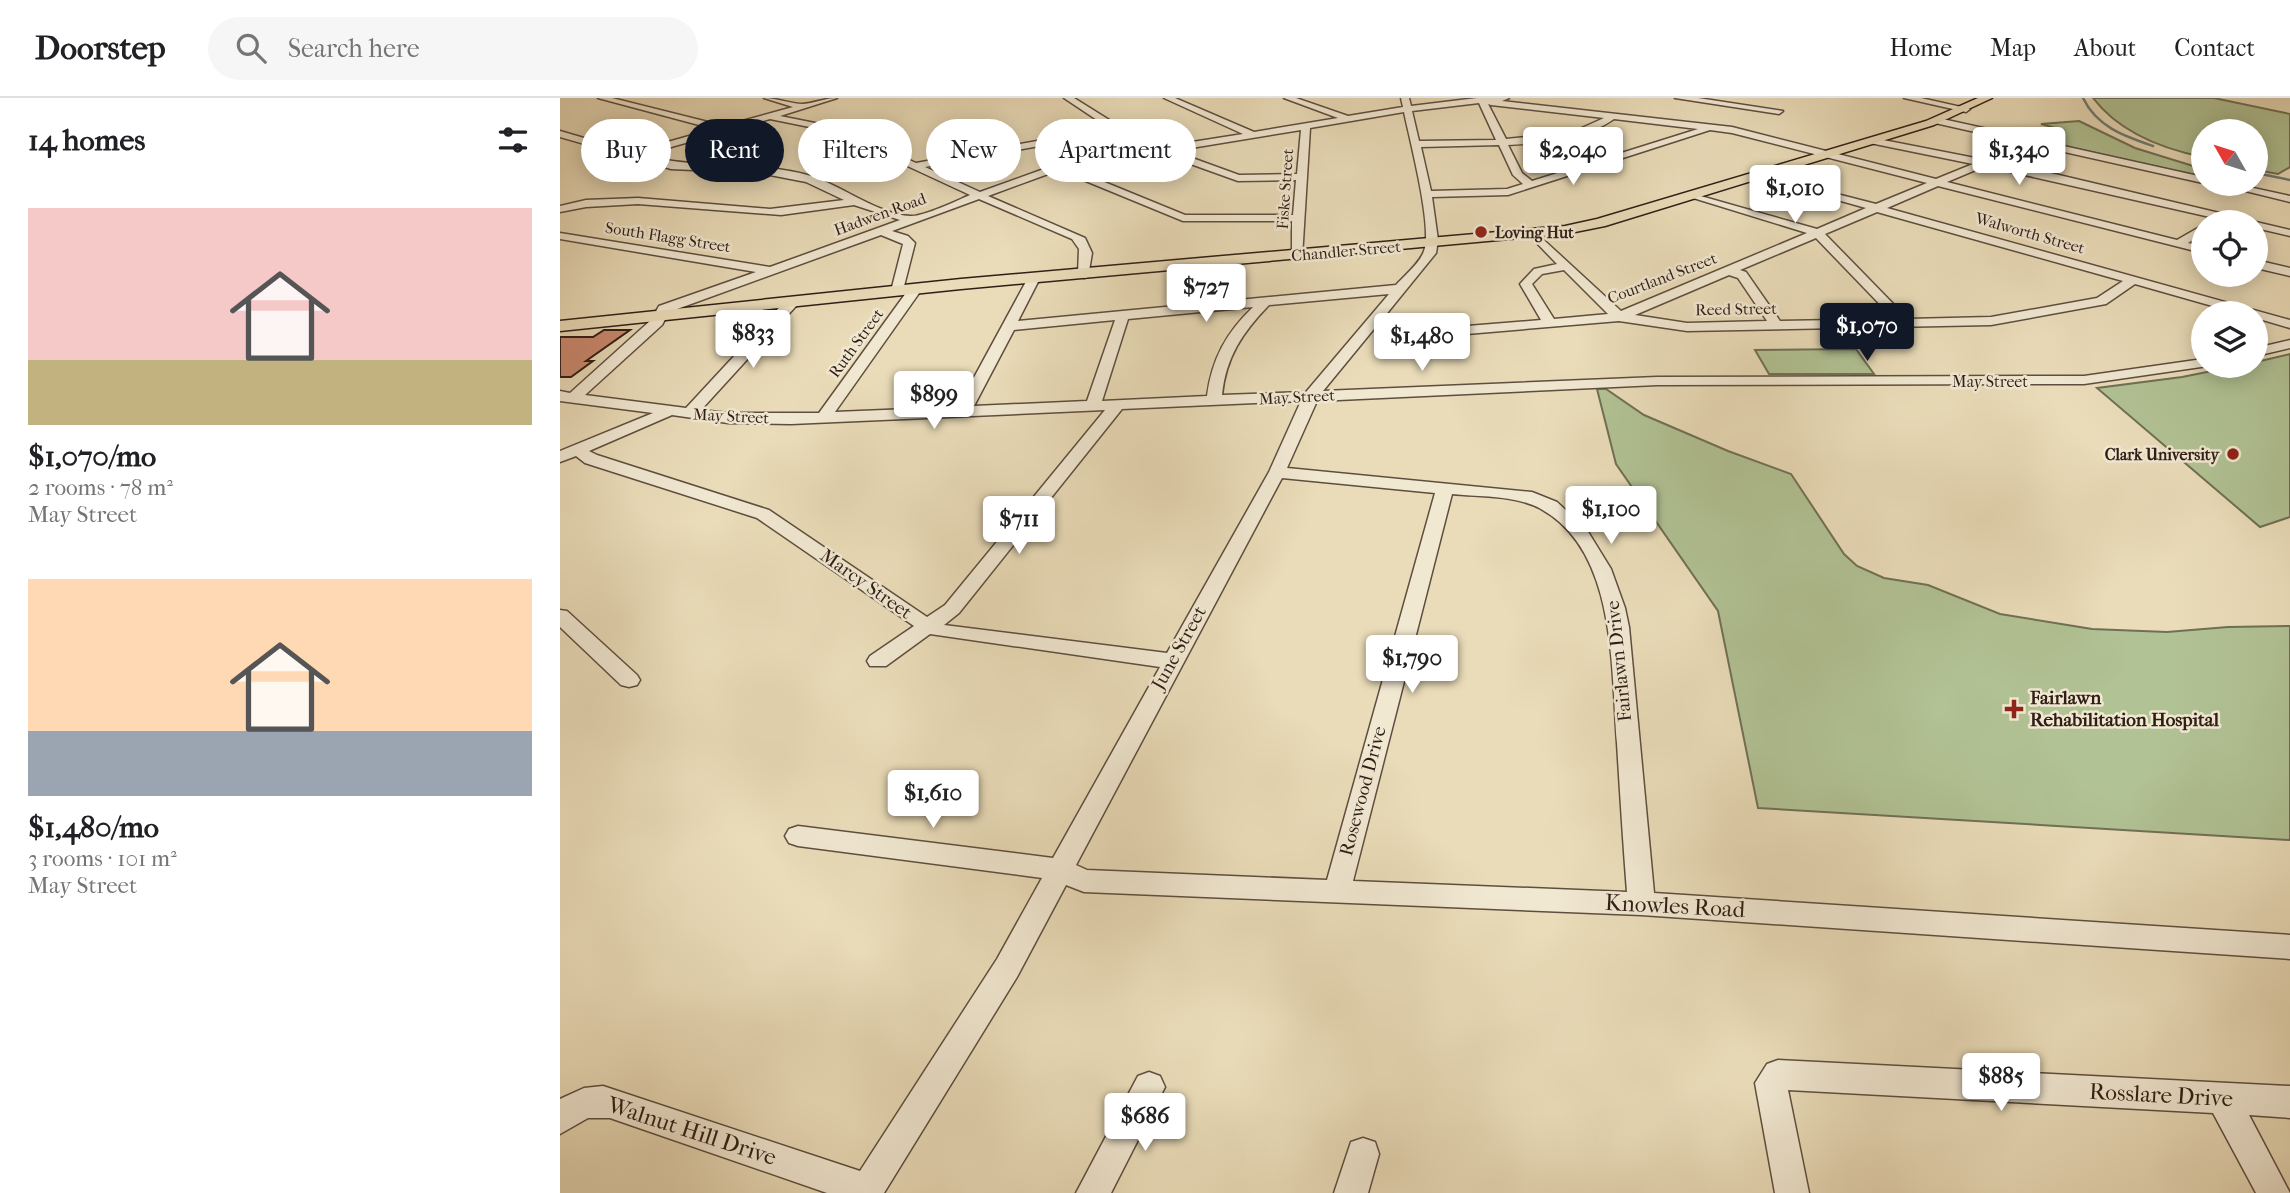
<!DOCTYPE html>
<html lang="en">
<head>
<meta charset="utf-8">
<style>
	:root { --surface:#fff; --page:#f6f6f6; --text:#202124; --muted:#757577; --line:#e0e0e0; --accent:#111827 }
	body { margin:0; font-family:"IM FELL French Canon",serif; background:var(--page); color:var(--text); height:100vh; display:flex; flex-direction:column; font-size:26px; white-space:nowrap }
	* { box-sizing:border-box; margin:0 }
	p { font-size:23px; color:var(--muted) }
	.icon { flex:none; width:38px; height:38px; fill:none; stroke:currentColor; stroke-width:2; stroke-linecap:round; stroke-linejoin:round }
	.map { position:relative; flex:1; overflow:hidden }
	.sheet { display:flex; flex-direction:column; background:var(--surface); width:560px }
	.sheet>* { flex:none }
	.guide { position:absolute; left:21px; top:21px; width:665px; height:63px; display:flex; gap:14px }
	.needle { width:46px; rotate:309deg }
	.fabs { position:absolute; left:1631px; top:21px; display:grid; gap:14px }
	.fabs a { display:grid; place-items:center; width:77px; height:77px; border-radius:50%; background:var(--surface); box-shadow:0 4px 18px #0003; font-size:35px }
	.price { position:absolute; translate:-50% -60px; padding:0 16px; border-radius:7px; background:#fff; color:#222; font-size:23px; line-height:46px; filter:drop-shadow(0 2px 4px #0008) }
	.price::after { content:''; position:absolute; left:50%; top:42px; width:21px; height:16px; margin-left:-10px; background:inherit; clip-path:polygon(0 0,100% 0,50% 100%) }
	.price.active { background:var(--accent); color:#fff }
	ul { padding:0; list-style:none }
	li { display:grid; align-content:center; gap:14px; height:371px; padding:0 28px }
	li span { display:grid; place-items:center; height:217px; border-radius:0px; color:#555 }
	li>.icon { margin-inline-start:auto }
	span .icon { width:126px; height:126px; fill:#fffc; stroke-width:1 }
	li b { font-size:30px }
	h2 { display:flex; justify-content:space-between; align-items:center; height:84px; padding:0 28px; font-size:30px }
	.chip { padding:0 24px; border-radius:32px; background:var(--surface); box-shadow:0 4px 18px #0003; font-size:24px; line-height:63px }
	.chip.active { background:var(--accent); color:#fff }
	header { display:flex; align-items:center; gap:42px; box-sizing:border-box; height:98px; padding:0 35px; background:var(--surface); border-bottom:2px solid var(--line) }
	header strong { font-size:33px }
	nav { display:flex; gap:38px; margin-inline-start:auto; font-size:24px }
	.search { width:490px; height:63px; background:var(--page); display:flex; align-items:center; gap:18px; box-sizing:border-box; padding:0 24px; border-radius:38px; color:var(--muted); font-size:26px }
	main { display:flex; flex:1; min-height:0 }
	.map>svg:first-child { display:block }
	.green { fill:#b1c294; stroke:#707055; stroke-width:2 }
	.lines { fill:none; stroke-linecap:round; stroke-linejoin:round }
	.stream { stroke:#6e7c74; stroke-width:2.5 }
	.building { fill:#cb896f; stroke:#2f1e16; stroke-width:2 }
	.minor-casing { stroke:#5e4e3f; stroke-width:3 }
	.major-casing { stroke:#2f1e16; stroke-width:3 }
	.minor { fill:#f1e8d2; fill-rule:evenodd }
	.major { fill:#eadcb9; fill-rule:evenodd }
	.poi-dot { fill:#8f2418; stroke:#f1e8d2; stroke-width:2.5 }
	.labels { text-anchor:middle; dominant-baseline:central; stroke-width:5; stroke-linejoin:round; paint-order:stroke }
	.far-street-label { font-size:16px; fill:#2f1e16; stroke:#f1e8d2 }
	.far-poi-label { font-size:16px; font-weight:bold; fill:#2f1e16; stroke:#f1e8d2; text-anchor:start }
	.street-label { font-size:19px; fill:#2f1e16; stroke:#f1e8d2 }
	.poi-label { font-size:19px; font-weight:bold; fill:#2f1e16; stroke:#f1e8d2; text-anchor:start }
	.near-street-label { font-size:23px; fill:#2f1e16; stroke:#f1e8d2 }
</style>
</head>
<body>
<header>
<strong>Doorstep</strong>
<div class="search"><svg class="icon" aria-label="search" viewBox="0 0 24 24"><circle cx="10" cy="10" r="6"/><path d="M15 15l6 6"/></svg>Search here</div>
<nav><a>Home</a><a>Map</a><a>About</a><a>Contact</a></nav>
</header>
<main>
<section class="sheet">
<h2>14 homes<svg class="icon" aria-label="filters" viewBox="0 0 24 24"><path d="M4 7h16M4 17h16"/><circle cx="9" cy="7" r="2"/><circle cx="15" cy="17" r="2"/></svg></h2>
<ul>
<li><span style="background:linear-gradient(#f6c9c9 70%,#c2b280 0)"><svg class="icon" aria-label="home" viewBox="0 0 24 24"><path d="M3 11l9-7 9 7M6 9v11h12V9"/></svg></span><div><b>$1,070/mo</b><p>2 rooms · 78 m²</p><p>May Street</p></div></li>
<li><span style="background:linear-gradient(#ffd9b3 70%,#9aa5b1 0)"><svg class="icon" aria-label="home" viewBox="0 0 24 24"><path d="M3 11l9-7 9 7M6 9v11h12V9"/></svg></span><div><b>$1,480/mo</b><p>3 rooms · 101 m²</p><p>May Street</p></div></li>
</ul>
</section>
<div class="map">
<svg width="1730" height="1095" viewBox="0 0 1730 1095">
	<rect width="100%" height="100%" fill="#eadcb9"/>
	<filter id="stains"><feTurbulence type="fractalNoise" baseFrequency=".00286" numOctaves="4"/><feColorMatrix values="0 0 0 0 .2 0 0 0 0 .09 0 0 0 0 .02 0 0 0 .5 -.17"/></filter>
	<radialGradient id="worn" r=".72"><stop offset=".6" stop-color="#630" stop-opacity="0"/><stop offset="1" stop-color="#630" stop-opacity=".3"/></radialGradient>
	<path class="green" d="M1533 0H1654L1730 16V69L1718 76 1696 72V33H1643V59C1603 51 1559 34 1533 0Z
		M1519 23 1575 50 1643 71V79L1478 42 1502 32 1481 26Z
		M1296 251 1314 276H1209L1195 252Z
		M1730 256V419L1700 429 1537 290 1622 279 1677 268H1696V264Z
		M1037 291H1046L1084 317 1168 353 1231 376 1284 456 1297 468 1324 480 1368 487 1440 516 1532 531 1607 534 1668 529 1730 528V742L1198 710 1158 513 1056 366Z"/>
	<g class="lines">
		<path class="stream" d="M1523 0C1537 29 1564 38 1593 48
			M1696 75 1730 82"/>
	</g>
	<path class="building" d="M44 232H70L26 263H33L11 279H0V239H33Z"/>
	<g class="lines">
		<g class="minor-casing">
			<path id="minor" d="M38 0H52L164 28 233 9 204 0C217 0 231 6 243 6 255 5 265 0 277 0L220 18 280 30 356 65 549 30 504 0H514L594 50 683 36 604 0H615L694 34 778 20 724 0H736L788 18 843 9 841 0H849L851 8 917 0H949L942 3 1172 29 1376 81 1413 66 1310 45V41L1313 40 1482 73 1689 122 1690 124H1672L1425 68 1387 84 1617 142 1643 127V135L1628 145 1643 148V155L1378 88 1327 110 1730 222V230L1696 220V215H1677L1575 186 1546 206 1431 227 1127 233 1059 223 895 237 818 226 763 293 1097 279 1524 278 1643 261V268H1648L1524 286 1097 287 757 303 727 370 972 394 997 404 1027 432 1051 471 1065 510 1069 529 1094 795 1730 837V861L1081 817 524 794 506 787 457 879 324 1095H267L50 1020H28L0 1036V1001L24 990 43 988 300 1073 437 861 482 780 238 748 229 745 225 738 229 731 238 728 493 760 600 569 370 536 326 568H310L307 563 310 558 354 528 197 420 25 365 16 358 0 364V353L93 315 0 303V293L10 295 91 222 99 208 196 174 0 141V135L210 169 340 122 294 107 221 117 78 106 26 109 0 114V108L26 102 78 100 210 111 284 102 246 84 200 75 111 71 0 39V33L72 54 154 31ZM919 5 936 42 859 43 852 13ZM928 6 931 7 1044 20 1013 34 946 41ZM844 14C850 43 873 130 864 153 860 165 844 178 836 187L458 223 480 180 474 176 468 180 398 309 275 314 362 191 356 187 351 188 259 315H168L141 312 237 207V201H227L126 310 25 297 102 227 109 214 321 137 343 146 331 193 332 196H342L355 145 348 138 332 133 419 101 512 141 519 151 518 176 524 180 528 179 532 155 525 140 428 98 499 72 623 123H732V157L742 160 750 30ZM210 21 274 34 410 97C396 103 363 119 350 118 320 117 280 87 251 78 196 62 137 72 83 57ZM1054 21 1138 31 972 83 962 75 948 47C985 45 1024 42 1054 21ZM741 32 737 76 679 77 613 53ZM1150 32 1172 35 1367 85 1316 106 1195 75V79L1306 110 1257 131 1130 95V99L1247 135 1061 213 974 133 970 134V138L997 166 974 171 960 186 981 222 895 229 824 219 876 155 878 142 872 99 948 97ZM556 34 584 52 495 67 420 94 365 69ZM939 47 953 77 963 86 947 91 871 93 861 49ZM600 55 678 83 736 82 733 117H625L510 70ZM1317 114 1563 183 1537 200 1431 219 1348 221 1265 136ZM1256 140 1334 221 1220 223 1186 174 1180 172ZM1004 172 1048 216 994 221 972 186 982 176ZM1169 177 1178 180 1207 223 1127 225 1075 217ZM829 196 746 294 662 297C666 259 682 235 709 207ZM693 209C666 235 652 261 647 298L542 303 568 221ZM555 222 527 303 414 308 454 232ZM741 303 709 374 607 555 384 527 399 515 562 311ZM545 312 385 507 367 519 209 412 37 357 29 353 112 317 168 325 231 326ZM722 380 875 395 767 782 527 772 516 767ZM892 396C920 399 956 397 981 411 1057 453 1051 570 1057 645 1060 694 1063 744 1067 794L793 783Z
				M1115 0H1138L1223 13 1219 16Z
				M1344 0H1361L1410 11 1406 14Z
				M1378 20 1643 79V85L1375 25 1374 23Z
				M1657 86H1675L1730 98V104Z
				M1693 124H1696L1730 132V138L1696 130V124Z
				M1696 162 1730 170V178L1696 170Z
				M1730 242V250L1696 258V250Z
				M0 512 7 513 77 577 80 582 77 587 69 589 61 587 0 529Z
				M1218 962 1730 988V1020L1689 1017 1730 1095H1696L1653 1015 1228 992 1249 1095H1215L1195 985 1207 966Z
				M589 974 600 978 605 989 551 1095H516L578 978Z
				M803 1040 815 1044 819 1056 808 1095H774L791 1044Z"/>
		</g>
		<g class="major-casing">
			<path id="major" d="M1418 0H1432L1374 27 1045 128 1005 136 401 191 0 233V223L401 181 1005 128 1037 121 1366 23Z"/>
		</g>
		<use href="#minor" class="minor"/>
		<use href="#major" class="major"/>
	</g>
	<g class="poi-dot">
		<circle cx="921" cy="134" r="7"/>
		<circle cx="1673" cy="356" r="7"/>
		<path d="M1450.5 600.5h7v7h7v7h-7v7h-7v-7h-7v-7h7z"/>
	</g>
	<g class="labels">
		<g class="far-street-label">
			<text transform="translate(725 91) rotate(-86)">Fiske Street</text>
			<text transform="translate(320 116) rotate(-20)">Hadwen Road</text>
			<text transform="translate(1470 135) rotate(16)">Walworth Street</text>
			<text transform="translate(108 139) rotate(9)">South Flagg Street</text>
			<text transform="translate(786 153) rotate(-5)">Chandler Street</text>
			<text transform="translate(1102 180) rotate(-21)">Courtland Street</text>
			<text transform="translate(1176 211) rotate(-1)">Reed Street</text>
			<text transform="translate(296 245) rotate(-54)">Ruth Street</text>
			<text x="1430" y="283">May Street</text>
			<text transform="translate(737 299) rotate(-3)">May Street</text>
			<text transform="translate(171 318) rotate(3)">May Street</text>
		</g>
		<g class="far-poi-label">
			<text x="935" y="134">Loving Hut</text>
			<text x="1659" y="356" text-anchor="end">Clark University</text>
		</g>
		<g class="street-label">
			<text transform="translate(306 486) rotate(35)">Marcy Street</text>
			<text transform="translate(619 550) rotate(-61)">June Street</text>
			<text transform="translate(1059 563) rotate(-96)">Fairlawn Drive</text>
			<text transform="translate(803 693) rotate(-75)">Rosewood Drive</text>
		</g>
		<g class="poi-label">
			<text x="1470" y="600">Fairlawn<tspan x="1470" dy="22">Rehabilitation Hospital</tspan></text>
		</g>
		<g class="near-street-label">
			<text transform="translate(1115 808) rotate(3)">Knowles Road</text>
			<text transform="translate(1601 997) rotate(3)">Rosslare Drive</text>
			<text transform="translate(132 1033) rotate(18)">Walnut Hill Drive</text>
		</g>
	</g>
	<rect width="100%" height="100%" filter="url(#stains)"/>
	<rect width="100%" height="100%" fill="url(#worn)"/>
</svg>
<div class="fabs">
<a><svg class="needle" viewBox="-14 -14 28 28"><path d="M0-13l5 13h-10z" fill="#e53935"/><path d="M0 13l5-13h-10z" fill="#757577"/></svg></a>
<a><svg class="icon" aria-label="locate" viewBox="0 0 24 24"><circle cx="12" cy="12" r="6"/><path d="M12 2v4M12 18v4M2 12h4M18 12h4"/></svg></a>
<a><svg class="icon" aria-label="layers" viewBox="0 0 24 24"><path d="M12 4l9 5-9 5-9-5zM3 14l9 5 9-5"/></svg></a>
</div>
<b class="price" style="left:1013px;top:89px">$2,040</b>
<b class="price" style="left:1459px;top:89px">$1,340</b>
<b class="price" style="left:1235px;top:127px">$1,010</b>
<b class="price" style="left:646px;top:226px">$727</b>
<b class="price active" style="left:1307px;top:265px">$1,070</b>
<b class="price" style="left:193px;top:272px">$833</b>
<b class="price" style="left:862px;top:275px">$1,480</b>
<b class="price" style="left:374px;top:333px">$899</b>
<b class="price" style="left:1051px;top:448px">$1,100</b>
<b class="price" style="left:459px;top:458px">$711</b>
<b class="price" style="left:852px;top:597px">$1,790</b>
<b class="price" style="left:373px;top:732px">$1,610</b>
<b class="price" style="left:1441px;top:1015px">$885</b>
<b class="price" style="left:585px;top:1055px">$686</b>
<div class="guide">
<a class="chip">Buy</a>
<a class="chip active">Rent</a>
<a class="chip">Filters</a>
<a class="chip">New</a>
<a class="chip">Apartment</a>
</div>
</div>
</main>
</body>
</html>
